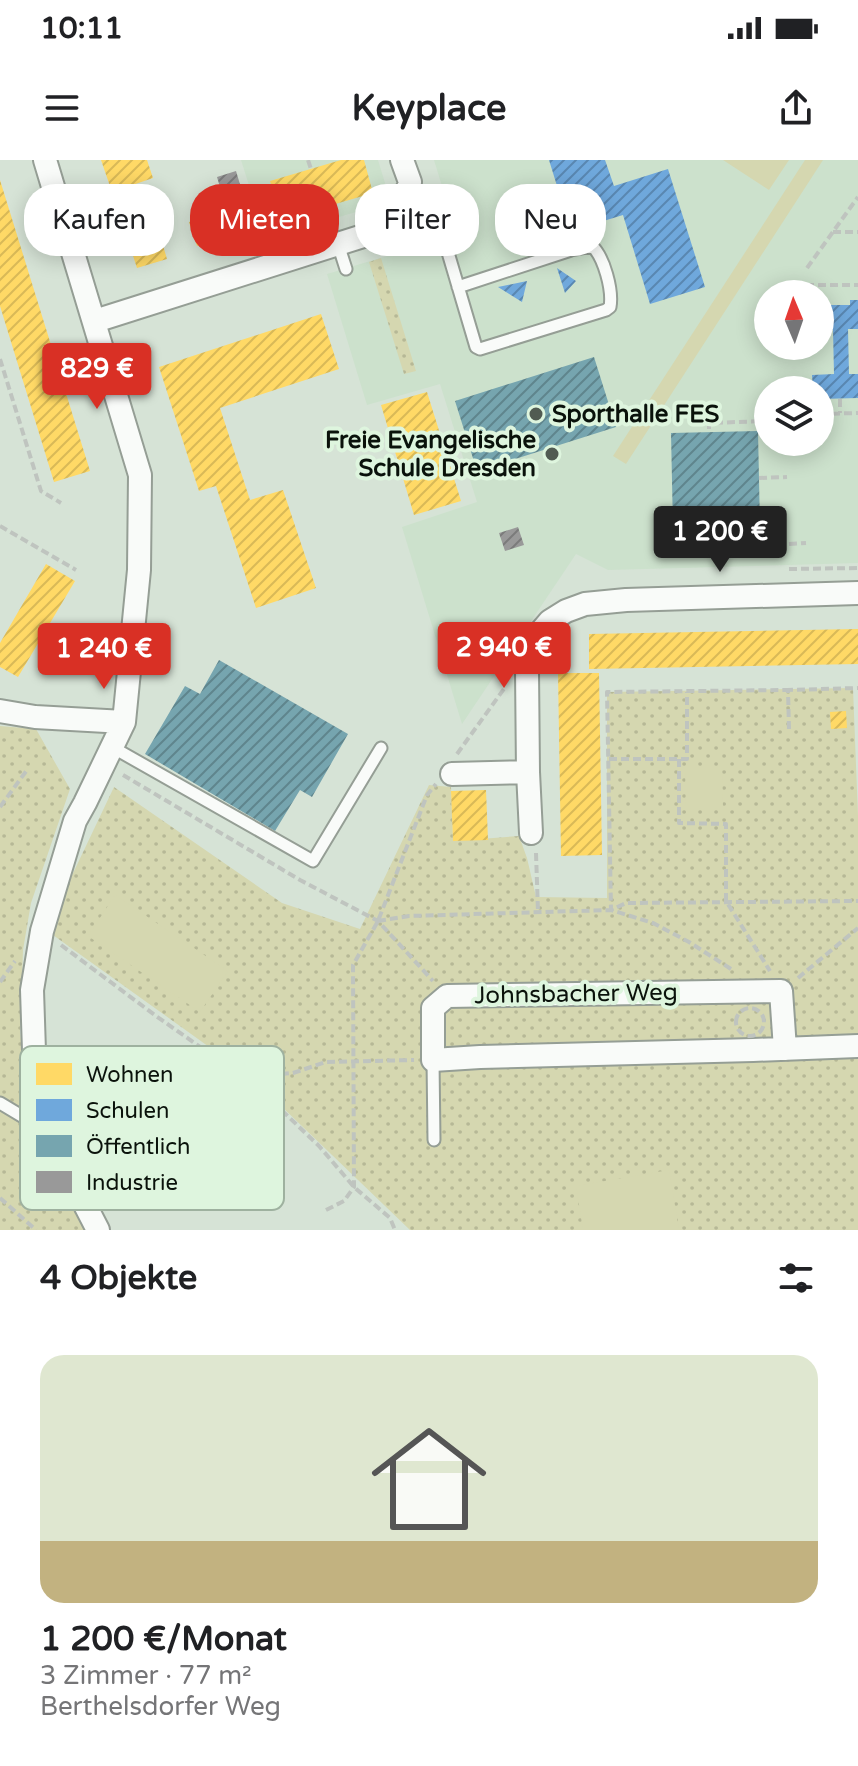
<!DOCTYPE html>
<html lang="de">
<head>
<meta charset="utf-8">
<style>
	:root { --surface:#fff; --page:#f6f6f6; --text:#202124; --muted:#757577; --line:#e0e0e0; --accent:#d93025 }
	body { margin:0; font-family:"Varela Round",sans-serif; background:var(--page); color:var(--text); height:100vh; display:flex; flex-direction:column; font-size:30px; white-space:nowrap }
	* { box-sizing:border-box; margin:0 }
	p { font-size:26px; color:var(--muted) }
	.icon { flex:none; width:44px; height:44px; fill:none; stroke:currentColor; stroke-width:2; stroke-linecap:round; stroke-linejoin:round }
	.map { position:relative; height:1070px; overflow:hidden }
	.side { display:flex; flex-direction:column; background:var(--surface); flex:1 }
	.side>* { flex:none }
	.guide { position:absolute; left:24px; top:24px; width:810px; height:72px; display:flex; gap:16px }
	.needle { width:52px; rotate:358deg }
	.controls { position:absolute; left:754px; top:120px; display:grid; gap:16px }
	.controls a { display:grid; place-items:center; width:80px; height:80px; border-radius:50%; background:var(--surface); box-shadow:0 4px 20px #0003; font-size:40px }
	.price { position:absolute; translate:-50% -68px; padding:0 18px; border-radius:8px; background:var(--accent); color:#fff; font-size:26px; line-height:52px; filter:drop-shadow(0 2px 4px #0008) }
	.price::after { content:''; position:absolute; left:50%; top:48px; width:24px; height:18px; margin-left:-12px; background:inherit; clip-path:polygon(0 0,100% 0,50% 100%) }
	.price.active { background:#222; color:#fff }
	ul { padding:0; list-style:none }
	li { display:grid; align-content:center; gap:16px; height:424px; padding:0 40px }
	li+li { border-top:2px solid var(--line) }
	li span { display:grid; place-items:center; height:248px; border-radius:24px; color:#555 }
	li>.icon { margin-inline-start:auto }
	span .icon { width:144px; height:144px; fill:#fffc; stroke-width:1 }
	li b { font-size:34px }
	h2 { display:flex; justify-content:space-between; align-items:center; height:96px; padding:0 40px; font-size:34px }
	.chip { padding:0 28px; border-radius:32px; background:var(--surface); box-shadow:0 4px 20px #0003; font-size:28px; line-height:72px }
	.chip.active { background:var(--accent); color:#fff }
	.status { display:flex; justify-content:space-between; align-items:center; height:56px; padding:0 40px; background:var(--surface); direction:ltr }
	.status svg { height:22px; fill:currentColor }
	header { display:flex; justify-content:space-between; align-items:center; height:104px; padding:0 40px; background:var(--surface); font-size:36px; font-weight:800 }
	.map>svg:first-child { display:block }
	.built { fill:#cce1cc; fill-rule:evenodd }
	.grass { fill:url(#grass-dots) }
	.park { fill:#d5d7b0 }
	.homes { fill:url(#homes-hatch) }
	.schools { fill:url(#schools-hatch) }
	.public { fill:url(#public-hatch) }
	.industry { fill:url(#industry-hatch) }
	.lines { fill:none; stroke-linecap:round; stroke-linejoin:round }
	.lane-casing { stroke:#959e95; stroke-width:15 }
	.street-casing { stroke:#959e95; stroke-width:26 }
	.path { stroke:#bfc4bf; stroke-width:4; stroke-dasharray:8 4; stroke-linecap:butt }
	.lane { stroke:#f9fbf9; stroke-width:11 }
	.street { stroke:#f9fbf9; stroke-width:22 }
	.poi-dot { fill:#515b52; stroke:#def5de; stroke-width:3 }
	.labels { text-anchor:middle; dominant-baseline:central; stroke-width:8; stroke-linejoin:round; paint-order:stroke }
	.poi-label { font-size:24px; font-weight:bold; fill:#0a120b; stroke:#def5de; text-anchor:start }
	.street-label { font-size:24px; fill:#0a120b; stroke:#def5de }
	.key { fill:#def5de; stroke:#9eb19f; stroke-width:2 }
	.key-label { font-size:22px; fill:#0a120b }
</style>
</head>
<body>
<div class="status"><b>10:11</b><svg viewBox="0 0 49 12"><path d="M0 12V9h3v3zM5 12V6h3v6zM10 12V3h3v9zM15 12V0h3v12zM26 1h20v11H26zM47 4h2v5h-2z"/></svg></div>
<header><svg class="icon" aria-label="menu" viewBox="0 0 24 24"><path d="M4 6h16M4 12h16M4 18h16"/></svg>Keyplace<svg class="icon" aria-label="share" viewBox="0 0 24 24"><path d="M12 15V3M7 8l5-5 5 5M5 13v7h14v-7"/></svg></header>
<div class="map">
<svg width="858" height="1070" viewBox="0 0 858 1070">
	<defs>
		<pattern id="grass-dots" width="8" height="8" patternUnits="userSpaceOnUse" patternTransform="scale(2)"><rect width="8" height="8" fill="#d5d7b0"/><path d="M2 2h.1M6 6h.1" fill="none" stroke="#b6b896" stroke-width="1.8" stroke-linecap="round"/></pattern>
		<pattern id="homes-hatch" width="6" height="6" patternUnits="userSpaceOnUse" patternTransform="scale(2)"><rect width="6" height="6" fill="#ffd966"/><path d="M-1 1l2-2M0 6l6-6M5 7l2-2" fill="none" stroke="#d9b957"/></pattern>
		<pattern id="schools-hatch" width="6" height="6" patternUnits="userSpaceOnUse" patternTransform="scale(2)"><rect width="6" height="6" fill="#6fa8dc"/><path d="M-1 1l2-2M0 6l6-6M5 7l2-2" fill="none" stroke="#5987b1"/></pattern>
		<pattern id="public-hatch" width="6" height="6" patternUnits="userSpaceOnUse" patternTransform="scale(2)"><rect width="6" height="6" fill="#76a5af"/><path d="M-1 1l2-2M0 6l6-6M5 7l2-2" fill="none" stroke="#5f858d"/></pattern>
		<pattern id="industry-hatch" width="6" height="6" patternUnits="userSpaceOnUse" patternTransform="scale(2)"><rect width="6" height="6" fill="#999"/><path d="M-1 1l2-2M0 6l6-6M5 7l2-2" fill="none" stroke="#7b7b7b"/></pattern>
	</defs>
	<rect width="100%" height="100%" fill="#d6e3d6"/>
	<path class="built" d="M241 0H378L385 23 379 45 266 79Z
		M434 0H858V403L608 410 576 394 462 564 402 367 477 342 440 224 367 245 327 114 457 75ZM768 134H820V186H768ZM768 230H820V282H768Z"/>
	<path class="grass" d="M381 98 416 211 404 214 369 102Z
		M853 528 858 656V1070H410L251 917 46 770 114 627 282 743 360 769 429 625 451 627 453 681 519 676 527 698 536 737 607 738V532Z
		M0 566 36 569 70 629 31 743 23 790 20 872 30 943 29 953 22 963 38 977 56 1008 86 1070H0Z"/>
	<path class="park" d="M723 0H789L769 30Z
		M805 0H823L626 304 613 296Z
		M685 607H722L723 650H686Z
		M115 735 228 811 200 852 88 776Z
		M669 1010 679 1070H583L576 1026Z"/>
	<path class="homes" d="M101 0H147L153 18 112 32Z
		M341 0H364L373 33 281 60 270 21Z
		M0 20 90 311 54 322 0 146Z
		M235 47 243 71 197 86 189 62Z
		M154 55 167 99 137 108 123 65Z
		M321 154 339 209 220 248 250 340 283 330 316 428 256 448 216 326 199 331 159 207Z
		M427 232 461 341 414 355 381 245Z
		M46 404 75 421 18 517 0 507V483Z
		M858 469V504L589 509V474Z
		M558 513H599L602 695 561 696Z
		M846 551 847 568 831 569 830 552Z
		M486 630 488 680 453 681 451 631Z"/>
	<path class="schools" d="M549 0H605L614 26 668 9 705 127 650 144 623 55 571 71Z
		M557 108 576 121 565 133Z
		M527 121 522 142 498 127Z
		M850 140H858V169H848L849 214H858V238L820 239V230H813L812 215 834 214 833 170H820V145H850Z"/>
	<path class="public" d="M594 197 616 267 477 311 455 241Z
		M758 271 760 367 673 368 671 273Z
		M219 500 348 574 312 637 300 630 275 671 145 594 185 526 200 534Z"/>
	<path class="industry" d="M236 11 242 31 223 37 217 17Z
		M518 367 524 385 505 391 499 373Z"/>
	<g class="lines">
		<g class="lane-casing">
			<path id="lane" d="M399 55 429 65 444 79 476 187 480 189 606 150 610 147C613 130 604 97 592 86L571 90 458 127
				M338 84 346 109
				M112 587 313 701 381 588
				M433 900 434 980
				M0 943 25 958 49 963
				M46 947 108 935 117 938 170 970"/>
		</g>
		<g class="street-casing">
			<path id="street" d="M45 0 140 315 139 410 124 562 85 643 75 661 42 771 32 830 34 891 49 963 66 1008 98 1070
				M95 161 379 71 399 55 410 22 402 0
				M0 551 35 557 124 562
				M452 614 528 612
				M531 673 528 612 527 511 532 482 550 461 566 451 585 444 626 440 858 433
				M785 889 781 831 447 836 433 848V900L480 897 753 890 858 886"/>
		</g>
		<path class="path" d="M308 0 311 9
			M833 72H858
			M807 108 858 37
			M794 125H858
			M0 199 41 331 61 343
			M840 239V253
			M820 254 858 253
			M709 269V263L768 261
			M759 318 787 317
			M0 366 76 410
			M789 384 806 383
			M789 409 858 408
			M789 569 788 530 858 528
			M457 594 506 526
			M609 599H687V532
			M679 599V663L726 664V741L770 811
			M123 615 300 720 378 761 433 821
			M0 647 27 610
			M536 693 538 752
			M378 761 409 756 611 750 626 743 858 741
			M61 785 156 856 243 917 272 941 319 986 354 1027 390 1058 395 1070
			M731 809 689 782 653 763 611 750 607 532 788 530
			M798 818 858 768
			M0 822 15 801
			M736 862a14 14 0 1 1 28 0a14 14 0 1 1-28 0Z
			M245 917 293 913 326 902 414 900
			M0 1038 36 1070
			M110 1049 150 1035 193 988 254 926
			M326 1050 344 1041 354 1027 353 805 378 761 427 635 436 624"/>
		<use href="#lane" class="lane"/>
		<use href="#street" class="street"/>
	</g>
	<g class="poi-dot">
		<circle cx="536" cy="254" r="8"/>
		<circle cx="552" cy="294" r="8"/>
	</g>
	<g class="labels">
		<g class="poi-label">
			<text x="552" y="254">Sporthalle FES</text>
			<text x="536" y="280" text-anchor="end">Freie Evangelische<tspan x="536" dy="28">Schule Dresden</tspan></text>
		</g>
		<g class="street-label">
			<text transform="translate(576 834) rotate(-1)">Johnsbacher Weg</text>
		</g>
	</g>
	<rect x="20" y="886" width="264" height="164" rx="12" class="key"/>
	<rect x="36" y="903" width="36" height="22" fill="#ffd966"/>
	<rect x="36" y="939" width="36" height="22" fill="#6fa8dc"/>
	<rect x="36" y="975" width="36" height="22" fill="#76a5af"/>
	<rect x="36" y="1011" width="36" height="22" fill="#999"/>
	<g class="key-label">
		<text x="86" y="922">Wohnen</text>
		<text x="86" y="958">Schulen</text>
		<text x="86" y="994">Öffentlich</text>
		<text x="86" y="1030">Industrie</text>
	</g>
</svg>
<div class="controls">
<a><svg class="needle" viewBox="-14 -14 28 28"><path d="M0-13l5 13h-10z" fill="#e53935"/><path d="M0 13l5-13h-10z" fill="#757577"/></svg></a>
<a><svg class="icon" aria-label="layers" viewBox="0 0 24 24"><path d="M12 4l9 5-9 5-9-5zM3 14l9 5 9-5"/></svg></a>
</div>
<b class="price" style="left:97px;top:251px">829 €</b>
<b class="price active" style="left:720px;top:414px">1 200 €</b>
<b class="price" style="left:504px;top:530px">2 940 €</b>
<b class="price" style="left:104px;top:531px">1 240 €</b>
<div class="guide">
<a class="chip">Kaufen</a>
<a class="chip active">Mieten</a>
<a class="chip">Filter</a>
<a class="chip">Neu</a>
</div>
</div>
<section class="side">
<h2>4 Objekte<svg class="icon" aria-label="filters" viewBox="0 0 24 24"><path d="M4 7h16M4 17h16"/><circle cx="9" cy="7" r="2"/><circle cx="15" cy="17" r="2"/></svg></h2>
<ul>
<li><span style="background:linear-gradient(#dfe7d0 75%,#c2b280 0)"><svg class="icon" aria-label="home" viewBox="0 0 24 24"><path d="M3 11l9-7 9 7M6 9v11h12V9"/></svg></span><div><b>1 200 €/Monat</b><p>3 Zimmer · 77 m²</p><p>Berthelsdorfer Weg</p></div></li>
</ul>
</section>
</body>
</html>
